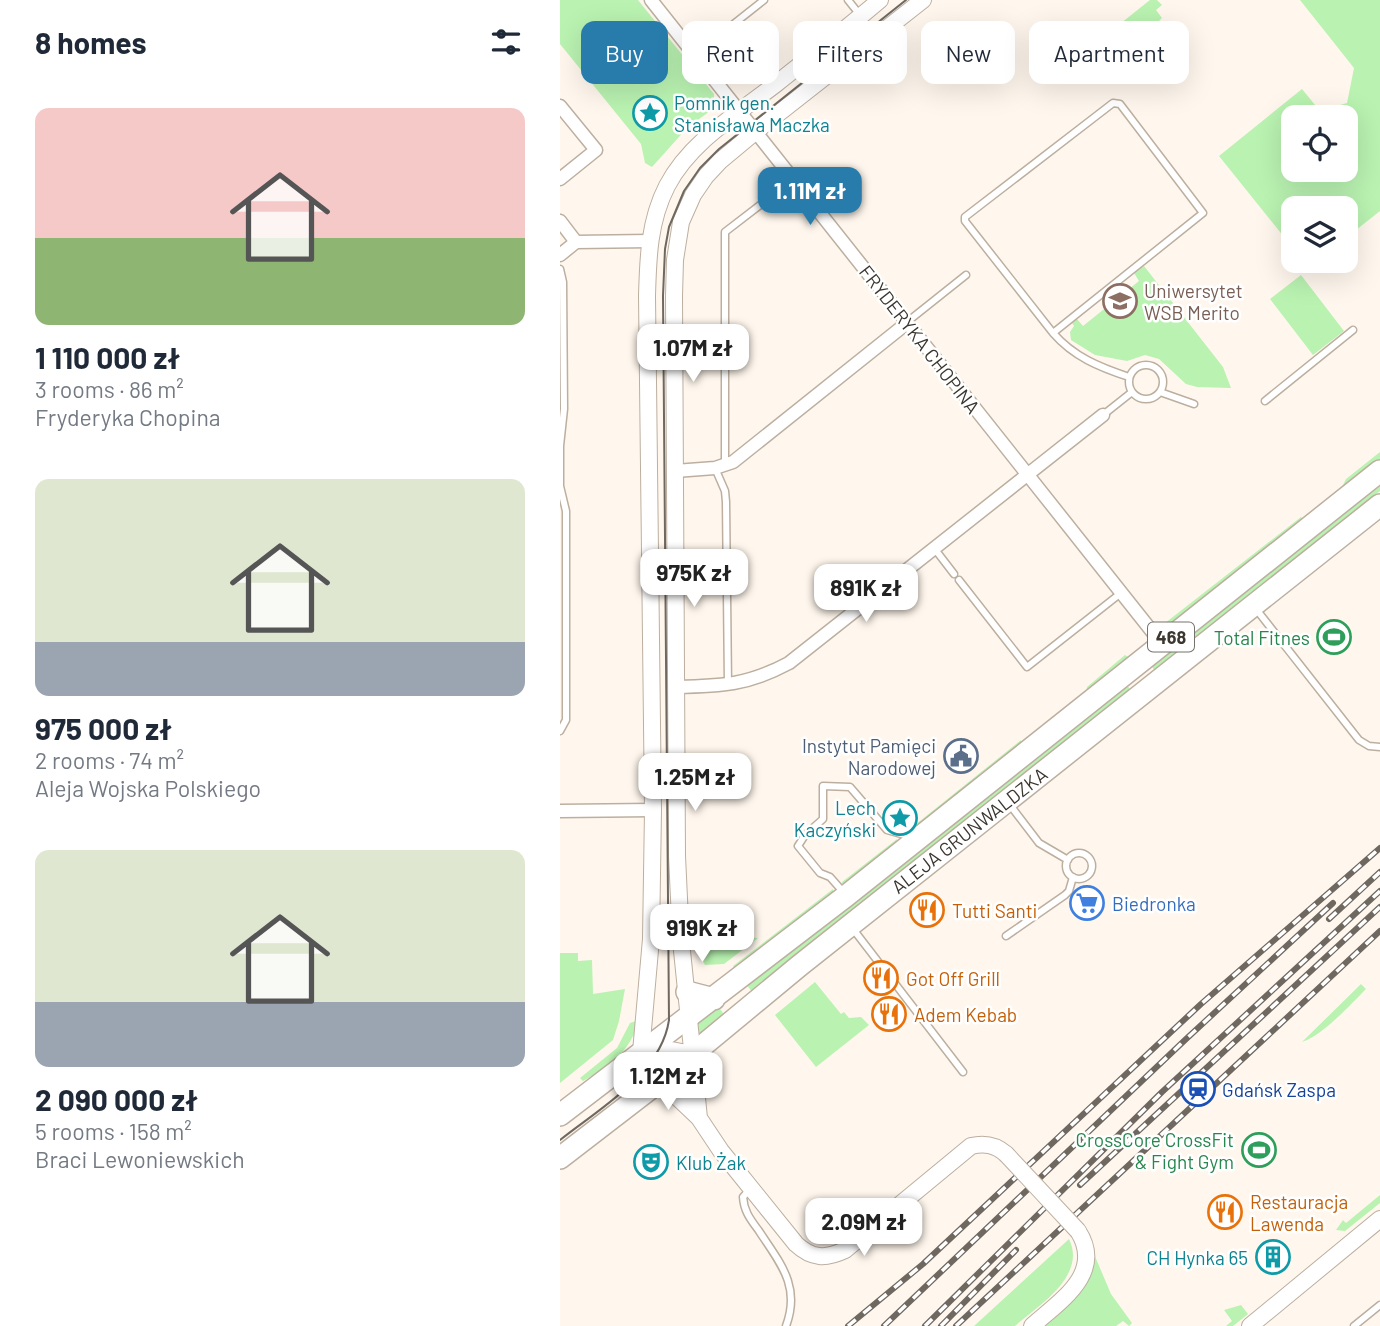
<!DOCTYPE html>
<html lang="en">
<head>
<meta charset="utf-8">
<style>
	:root { --surface:#fff; --page:#f2f2f3; --text:#1f2937; --muted:#747a83; --accent:#277cac }
	body { margin:0; font-family:Barlow,sans-serif; background:var(--page); color:var(--text); height:100vh; display:flex; flex-direction:column; font-size:26px; white-space:nowrap }
	* { box-sizing:border-box; margin:0 }
	p { font-size:23px; color:var(--muted) }
	.icon { flex:none; width:38px; height:38px; fill:none; stroke:currentColor; stroke-width:2; stroke-linecap:round; stroke-linejoin:round }
	.map { position:relative; flex:1; overflow:hidden }
	.drawer { display:flex; flex-direction:column; background:var(--surface); width:560px }
	.drawer>* { flex:none }
	.banner { position:absolute; left:21px; top:21px; width:665px; height:63px; display:flex; gap:14px }
	.tools { position:absolute; left:721px; top:105px; display:grid; gap:14px }
	.tools a { display:grid; place-items:center; width:77px; height:77px; border-radius:14px; background:var(--surface); box-shadow:0 7px 28px #0002; font-size:35px }
	.price { position:absolute; translate:-50% -60px; padding:0 16px; border-radius:14px; background:#fff; color:#222; font-size:23px; line-height:46px; filter:drop-shadow(0 2px 4px #0008) }
	.price::after { content:''; position:absolute; left:50%; top:42px; width:21px; height:16px; margin-left:-10px; background:inherit; clip-path:polygon(0 0,100% 0,50% 100%) }
	.price.selected { background:var(--accent); color:#fff }
	ul { padding:0; list-style:none }
	li { display:grid; align-content:center; gap:14px; height:371px; padding:0 35px }
	li span { display:grid; place-items:center; height:217px; border-radius:14px; color:#555 }
	li>.icon { margin-inline-start:auto }
	span .icon { width:126px; height:126px; fill:#fffc; stroke-width:1 }
	li b { font-size:30px }
	h2 { display:flex; justify-content:space-between; align-items:center; height:84px; padding:0 35px; font-size:30px }
	.pill { padding:0 24px; border-radius:14px; background:var(--surface); box-shadow:0 7px 28px #0002; font-size:24px; line-height:63px }
	.pill.selected { background:var(--accent); color:#fff }
	main { display:flex; flex:1; min-height:0 }
	.map>svg:first-child { display:block }
	.green { fill:#b9f2b1; fill-rule:evenodd }
	.lines { fill:none; stroke-linecap:round; stroke-linejoin:round }
	.service-casing { stroke:#bcafa0; stroke-width:9 }
	.minor-casing { stroke:#bcafa0; stroke-width:15 }
	.tertiary-casing { stroke:#bcafa0; stroke-width:18 }
	.primary-casing { stroke:#bcafa0; stroke-width:24 }
	.service { stroke:#fff; stroke-width:6 }
	.minor { stroke:#fff; stroke-width:12 }
	.tertiary { stroke:#fff; stroke-width:16 }
	.primary { stroke:#fff; stroke-width:21 }
	.tram { stroke:#6e6861; stroke-width:2 }
	.rail-casing { stroke:#6e6861; stroke-width:6 }
	.rail { stroke:#fff; stroke-width:3.5; stroke-dasharray:10; stroke-linecap:butt }
	.tertiary-bridge-casing { stroke:#bcafa0; stroke-width:18; stroke-linecap:butt }
	.tertiary-bridge { stroke:#fff; stroke-width:16 }
	.labels { text-anchor:middle; dominant-baseline:central; stroke-width:5; stroke-linejoin:round; paint-order:stroke }
	.shield { fill:#fff; stroke:#76726d; stroke-width:2 }
	.shield-label { font-size:18px; font-weight:bold; fill:#3b362f }
	.culture-label { font-size:19px; fill:#0d838f; stroke:#fff; text-anchor:start }
	.education-label { font-size:19px; fill:#785e54; stroke:#fff; text-anchor:start }
	.street-label { font-size:19px; fill:#3b362f; stroke:#fff }
	.leisure-label { font-size:19px; fill:#27864d; stroke:#fff; text-anchor:end }
	.service-label { font-size:19px; fill:#4e5e75; stroke:#fff; text-anchor:end }
	.shop-label { font-size:19px; fill:#366cbe; stroke:#fff; text-anchor:start }
	.food-label { font-size:19px; fill:#c56008; stroke:#fff; text-anchor:start }
	.transit-label { font-size:19px; fill:#164399; stroke:#fff; text-anchor:start }
</style>
</head>
<body>
<main>
<section class="drawer">
<h2>8 homes<svg class="icon" aria-label="filters" viewBox="0 0 24 24"><path d="M4 7h16M4 17h16"/><circle cx="9" cy="7" r="2"/><circle cx="15" cy="17" r="2"/></svg></h2>
<ul>
<li><span style="background:linear-gradient(#f6c9c9 60%,#8fb573 0)"><svg class="icon" aria-label="home" viewBox="0 0 24 24"><path d="M3 11l9-7 9 7M6 9v11h12V9"/></svg></span><div><b>1 110 000 zł</b><p>3 rooms · 86 m²</p><p>Fryderyka Chopina</p></div></li>
<li><span style="background:linear-gradient(#dfe7d0 75%,#9aa5b1 0)"><svg class="icon" aria-label="home" viewBox="0 0 24 24"><path d="M3 11l9-7 9 7M6 9v11h12V9"/></svg></span><div><b>975 000 zł</b><p>2 rooms · 74 m²</p><p>Aleja Wojska Polskiego</p></div></li>
<li><span style="background:linear-gradient(#dfe7d0 70%,#9aa5b1 0)"><svg class="icon" aria-label="home" viewBox="0 0 24 24"><path d="M3 11l9-7 9 7M6 9v11h12V9"/></svg></span><div><b>2 090 000 zł</b><p>5 rooms · 158 m²</p><p>Braci Lewoniewskich</p></div></li>
</ul>
</section>
<div class="map">
<svg width="820" height="1326" viewBox="0 0 820 1326">
	<rect width="100%" height="100%" fill="#fff7ed"/>
	<path class="green" d="M0 0H78L154 94V108L127 128 92 167 85 163 81 144 0 44Z
		M590 0H597L602 5 596 10 602 18 600 20 549 60 536 43Z
		M740 0H820V211L786 238V208H733V248L659 156 742 89 760 111 787 103 794 68ZM733 117H786V170H733Z
		M584 266 663 367 671 388 637 387 626 384 599 359 585 355 567 361 535 355 511 340 510 332 514 326 512 323 517 319 523 326 579 281 574 273Z
		M741 275 784 331 753 355 710 299Z
		M820 452V459L780 491 786 479Z
		M820 483V491L595 671 590 664Z
		M741 517 743 520 611 626 600 627Z
		M565 655 570 658 526 693 527 687Z
		M566 684 570 689 192 992 187 985Z
		M461 740V745L355 829H350Z
		M337 839 336 844 283 885 282 882Z
		M273 889V894L176 971 173 966Z
		M198 938 164 964 145 965 133 943V939Z
		M0 953H18V961L32 960 33 994 65 989 59 1021 53 1040 0 1083Z
		M255 982 281 1014 284 1012 289 1018 301 1017 309 1025 256 1067 215 1015Z
		M801 984 806 989C790 1005 763 1035 742 1042Z
		M158 1006 165 1016 138 1039 135 1023Z
		M79 1020C71 1051 50 1066 23 1081L20 1078 57 1048 70 1023Z
		M820 1195V1203L785 1231 776 1230 783 1220 786 1223Z
		M509 1239C527 1276 479 1305 455 1326H414Z
		M534 1254 551 1294 572 1323 569 1326 563 1321 556 1326H481C508 1304 532 1292 534 1254Z
		M681 1305 688 1314 673 1326H666L672 1321 664 1310Z"/>
	<g class="lines">
		<g class="service-casing">
			<path id="service" d="M288 0 300 15
				M161 34 204 0
				M0 269 3 282 4 409 0 446V486L6 511V720L0 731
				M347 322 406 275
				M493 333 643 213 560 104 553 103 405 217V221L493 333C514 357 539 367 569 377
				M569 382a17 17 0 1 1 34 0a17 17 0 1 1-34 0Z
				M600 392 634 404
				M705 401 793 330
				M543 415 572 392
				M165 465V232L234 179
				M155 468 165 491 166 502 168 685
				M374 548 394 574
				M399 580 467 667 561 593
				M696 609 799 740 809 746 820 747
				M450 805 479 843 508 860
				M506 866a13 13 0 1 1 26 0a13 13 0 1 1-26 0Z
				M285 894 270 877 260 873 238 846 245 835 263 819V786L290 787 327 830 352 837
				M293 929 403 1072
				M446 936 505 895 509 891 513 877
				M191 1188 183 1197C184 1212 191 1220 199 1231 220 1263 241 1286 226 1326
				M794 1326 820 1305"/>
		</g>
		<g class="minor-casing">
			<path id="minor" d="M91 0 602 644
				M0 106 36 150 0 179
				M0 221 16 242
				M0 255 16 242 90 241
				M115 471 155 468 173 462 347 323
				M116 687C162 686 188 685 229 663L543 415
				M0 811 93 810"/>
		</g>
		<g class="tertiary-casing">
			<path id="tertiary" d="M132 1054 101 1048 81 1052 91 939 93 810 87 296C88 258 89 221 107 186 130 142 177 114 216 84 251 56 286 29 320 0
				M100 1081 139 1118 161 1151 236 1244C252 1259 266 1259 285 1250L411 1146C424 1143 435 1144 446 1154
				M139 1118 121 941 117 856 114 296 115 260 121 222 133 195 146 176 160 161 196 131 363 0
				M472 1326C500 1301 545 1273 518 1231
				M690 1326 820 1219"/>
		</g>
		<g class="primary-casing">
			<path id="primary" d="M127 992 154 999
				M0 1115 286 896 820 471
				M0 1158 100 1081 239 966 820 505"/>
		</g>
		<use href="#service" class="service"/>
		<use href="#minor" class="minor"/>
		<use href="#tertiary" class="tertiary"/>
		<use href="#primary" class="primary"/>
		<path class="tram" d="M0 1140C40 1108 101 1074 109 1020L103 296 105 249 109 227 124 191 140 168 159 149 346 0"/>
		<g class="rail-casing">
			<path id="rail" d="M769 919 820 872
				M520 1185 820 907
				M288 1326 363 1264 641 1004 820 848
				M324 1326 625 1040 773 903
				M365 1326 602 1092 820 891
				M381 1326 456 1250
				M396 1326 820 931"/>
		</g>
		<use href="#rail" class="rail"/>
		<g class="tertiary-bridge-casing">
			<path id="tertiary-bridge" d="M446 1154 518 1231"/>
		</g>
		<use href="#tertiary-bridge" class="tertiary-bridge"/>
	</g>
	<defs>
		<g id="sight-ring" transform="scale(1.75)"><circle r="9.5" fill="#fff" stroke="#0f9aa8" stroke-width="1.5"/><path d="M0-6L1.8-2.2L6-1.7L2.9 1.2L3.7 5.4L0 3.3L-3.7 5.4L-2.9 1.2L-6-1.7L-1.8-2.2Z" fill="#0f9aa8"/></g>
		<g id="university-ring" transform="scale(1.75)"><circle r="9.5" fill="#fff" stroke="#8d6e63" stroke-width="1.5"/><path d="M0-5L7-2L0 1L-7-2ZM-4 1L0 2.5L4 1V4Q0 6-4 4Z" fill="#8d6e63"/></g>
		<g id="stadium-ring" transform="scale(1.75)"><circle r="9.5" fill="#fff" stroke="#2e9e5b" stroke-width="1.5"/><path d="M0-5a6.5 5 0 1 0 0 10a6.5 5 0 1 0 0-10ZM-3.5-1.8h7v3.6h-7Z" fill="#2e9e5b"/></g>
		<g id="civic-ring" transform="scale(1.75)"><circle r="9.5" fill="#fff" stroke="#5c6f8a" stroke-width="1.5"/><path d="M-.6-6.5H3V-4.5H.6V-3L4-1V1h2V6H-6V1h2V-1L-.6-3ZM-1.2 2.5V6h2.4V2.5Z" fill="#5c6f8a"/></g>
		<g id="supermarket-ring" transform="scale(1.75)"><circle r="9.5" fill="#fff" stroke="#3f7fe0" stroke-width="1.5"/><path d="M-6-5.5h2.5l.6 2H6L4.5 2H-2.5L-4.4-4H-6ZM-1.5 3.2a1.3 1.3 0 1 0 .1 0ZM3 3.2a1.3 1.3 0 1 0 .1 0Z" fill="#3f7fe0"/></g>
		<g id="restaurant-ring" transform="scale(1.75)"><circle r="9.5" fill="#fff" stroke="#e8710a" stroke-width="1.5"/><path d="M-5-6h1v4h1v-4h1v4h1v-4h1v5L-1.5 .5V6h-2V.5L-5-1ZM5-6V6H3V1.5H1.5Q1.5-4 5-6Z" fill="#e8710a"/></g>
		<g id="station-ring" transform="scale(1.75)"><circle r="9.5" fill="#fff" stroke="#1a4fb4" stroke-width="1.5"/><path d="M-3-6H3Q5-6 5-4V2Q5 4 3 4L4.5 6H3L1.5 4h-3L-3 6H-4.5L-3 4Q-5 4-5 2V-4Q-5-6-3-6ZM-3.5-4v3h7v-3ZM-3.5 1v1.5H-2V1ZM2 1v1.5H3.5V1Z" fill="#1a4fb4"/></g>
		<g id="theatre-ring" transform="scale(1.75)"><circle r="9.5" fill="#fff" stroke="#0f9aa8" stroke-width="1.5"/><path d="M-5-5.5Q0-4 5-5.5V0Q5 5 0 6Q-5 5-5 0ZM-3.3-2.5H-1v1.5H-3.3ZM1-2.5H3.3v1.5H1ZM-2.8 1Q0 5.5 2.8 1Z" fill="#0f9aa8"/></g>
		<g id="building-ring" transform="scale(1.75)"><circle r="9.5" fill="#fff" stroke="#0f9aa8" stroke-width="1.5"/><path d="M-4-6H4V6H1V3H-1V6H-4ZM-2.5-4.3h1.7v1.8h-1.7ZM.8-4.3h1.7v1.8H.8ZM-2.5-1h1.7V.8h-1.7ZM.8-1h1.7V.8H.8Z" fill="#0f9aa8"/></g>
	</defs>
	<g fill-rule="evenodd">
		<use href="#sight-ring" x="90" y="113"/>
		<use href="#university-ring" x="560" y="301"/>
		<use href="#stadium-ring" x="774" y="637"/>
		<use href="#civic-ring" x="401" y="756"/>
		<use href="#sight-ring" x="340" y="818"/>
		<use href="#supermarket-ring" x="527" y="903"/>
		<use href="#restaurant-ring" x="367" y="910"/>
		<use href="#restaurant-ring" x="321" y="978"/>
		<use href="#restaurant-ring" x="329" y="1014"/>
		<use href="#station-ring" x="638" y="1089"/>
		<use href="#stadium-ring" x="699" y="1150"/>
		<use href="#theatre-ring" x="91" y="1162"/>
		<use href="#restaurant-ring" x="665" y="1212"/>
		<use href="#building-ring" x="713" y="1257"/>
	</g>
	<g class="labels">
		<rect class="shield" x="588" y="622.5" width="46" height="29" rx="5"/>
		<g class="shield-label">
			<text x="611" y="637">468</text>
		</g>
		<g class="culture-label">
			<text x="114" y="102">Pomnik gen.<tspan x="114" dy="22">Stanisława Maczka</tspan></text>
			<text x="316" y="807" text-anchor="end">Lech<tspan x="316" dy="22">Kaczyński</tspan></text>
			<text x="116" y="1162">Klub Żak</text>
			<text x="688" y="1257" text-anchor="end">CH Hynka 65</text>
		</g>
		<g class="education-label">
			<text x="584" y="290">Uniwersytet<tspan x="584" dy="22">WSB Merito</tspan></text>
		</g>
		<g class="street-label">
			<text transform="translate(360 339) rotate(52)">FRYDERYKA CHOPINA</text>
			<text transform="translate(409 830) rotate(-38)">ALEJA GRUNWALDZKA</text>
		</g>
		<g class="leisure-label">
			<text x="750" y="637">Total Fitnes</text>
			<text x="674" y="1139">CrossCore CrossFit<tspan x="674" dy="22">&amp; Fight Gym</tspan></text>
		</g>
		<g class="service-label">
			<text x="376" y="745">Instytut Pamięci<tspan x="376" dy="22">Narodowej</tspan></text>
		</g>
		<g class="shop-label">
			<text x="552" y="903">Biedronka</text>
		</g>
		<g class="food-label">
			<text x="392" y="910">Tutti Santi</text>
			<text x="346" y="978">Got Off Grill</text>
			<text x="354" y="1014">Adem Kebab</text>
			<text x="690" y="1201">Restauracja<tspan x="690" dy="22">Lawenda</tspan></text>
		</g>
		<g class="transit-label">
			<text x="662" y="1089">Gdańsk Zaspa</text>
		</g>
	</g>
</svg>
<div class="tools">
<a><svg class="icon" aria-label="locate" viewBox="0 0 24 24"><circle cx="12" cy="12" r="6"/><path d="M12 2v4M12 18v4M2 12h4M18 12h4"/></svg></a>
<a><svg class="icon" aria-label="layers" viewBox="0 0 24 24"><path d="M12 4l9 5-9 5-9-5zM3 14l9 5 9-5"/></svg></a>
</div>
<b class="price selected" style="left:250px;top:227px">1.11M zł</b>
<b class="price" style="left:133px;top:384px">1.07M zł</b>
<b class="price" style="left:134px;top:609px">975K zł</b>
<b class="price" style="left:306px;top:624px">891K zł</b>
<b class="price" style="left:135px;top:813px">1.25M zł</b>
<b class="price" style="left:142px;top:964px">919K zł</b>
<b class="price" style="left:108px;top:1112px">1.12M zł</b>
<b class="price" style="left:304px;top:1258px">2.09M zł</b>
<div class="banner">
<a class="pill selected">Buy</a>
<a class="pill">Rent</a>
<a class="pill">Filters</a>
<a class="pill">New</a>
<a class="pill">Apartment</a>
</div>
</div>
</main>
</body>
</html>
